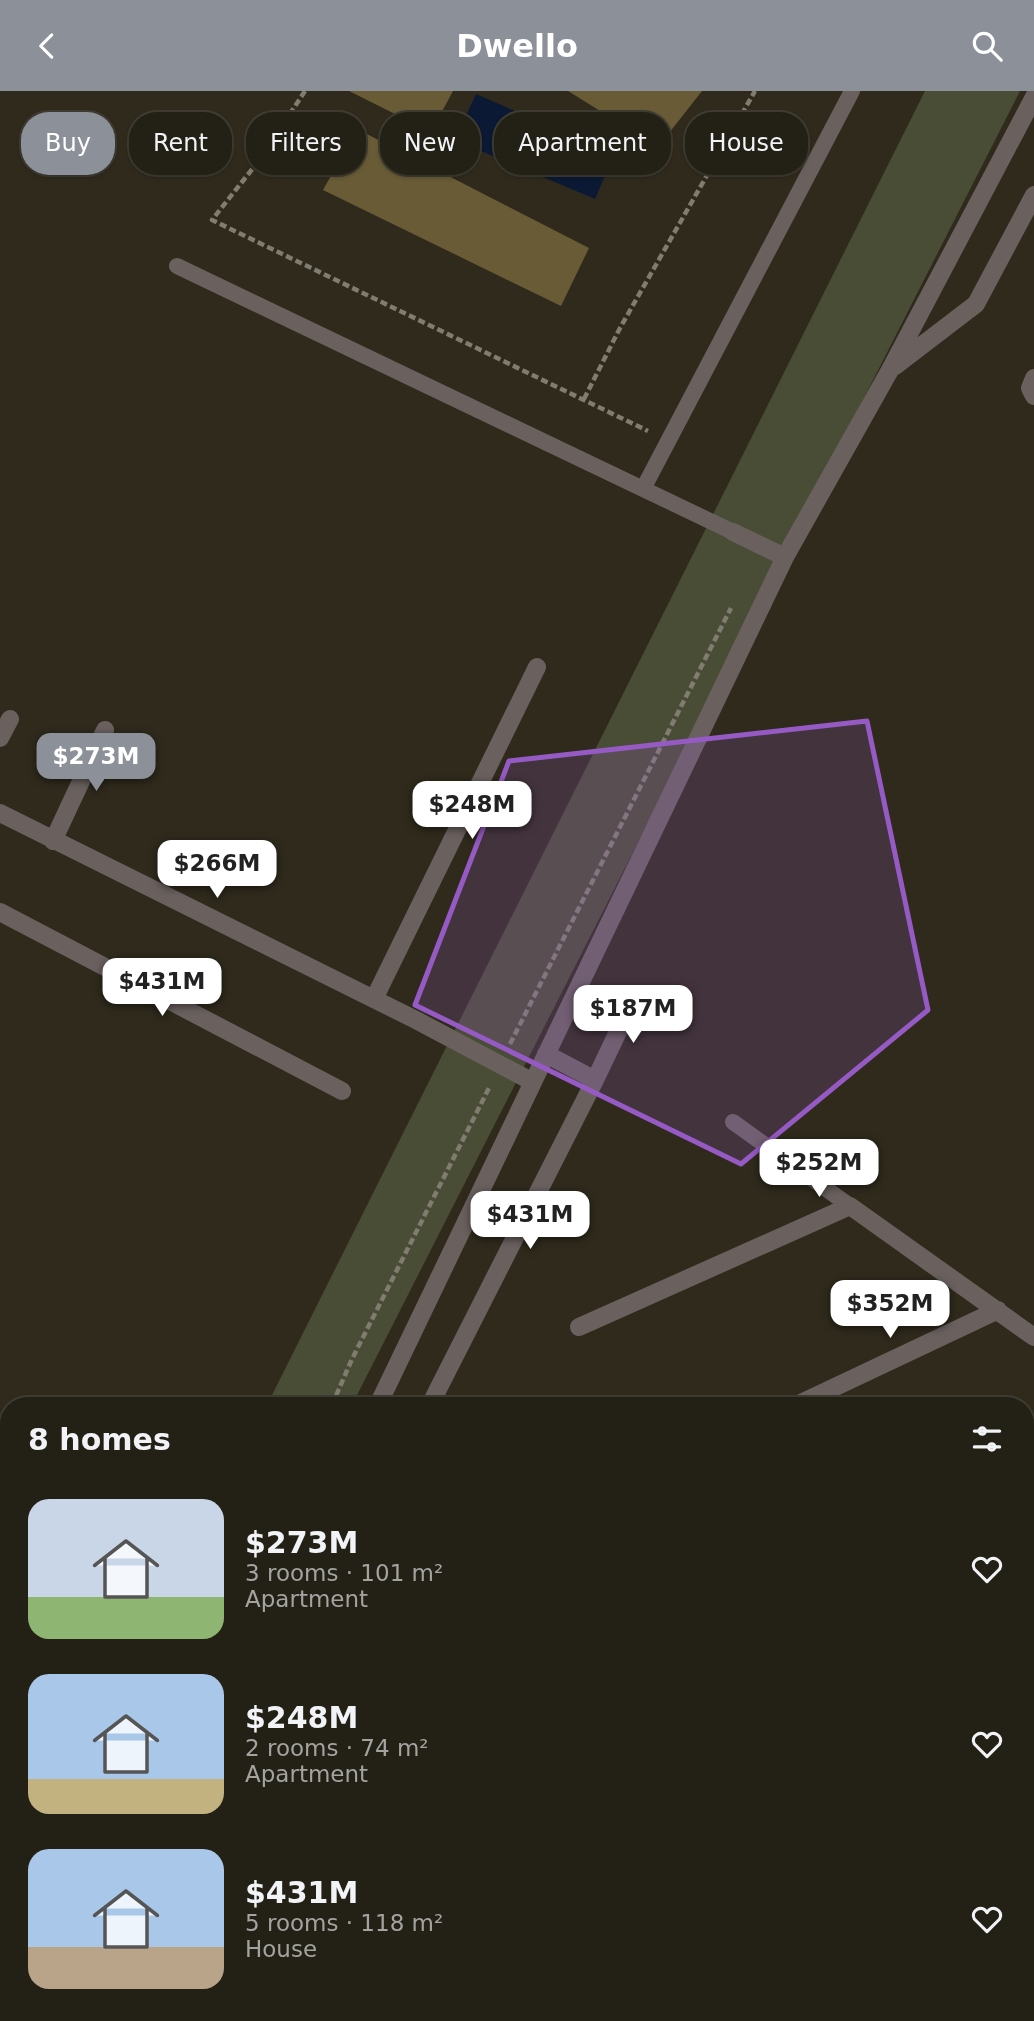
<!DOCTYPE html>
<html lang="en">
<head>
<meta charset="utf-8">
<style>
	:root { --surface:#232015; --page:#2f2d22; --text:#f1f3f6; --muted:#a3a3a0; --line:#403e34; --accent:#8c9099 }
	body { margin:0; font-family:"DejaVu Sans",sans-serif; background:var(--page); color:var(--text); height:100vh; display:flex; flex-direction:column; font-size:26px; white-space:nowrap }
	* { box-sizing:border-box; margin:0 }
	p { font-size:23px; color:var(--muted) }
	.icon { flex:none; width:38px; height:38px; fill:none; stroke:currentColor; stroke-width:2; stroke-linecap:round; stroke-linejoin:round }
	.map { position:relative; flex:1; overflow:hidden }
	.side { position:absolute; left:0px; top:1306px; width:1034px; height:625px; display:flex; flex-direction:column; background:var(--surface); border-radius:28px 28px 0 0; box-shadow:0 2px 5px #0004,0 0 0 2px var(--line) }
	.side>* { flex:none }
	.hud { position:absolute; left:21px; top:21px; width:992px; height:63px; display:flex; gap:14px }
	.price { position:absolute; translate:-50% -60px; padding:0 16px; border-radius:14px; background:#fff; color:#222; font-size:23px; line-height:46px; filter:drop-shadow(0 2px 4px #0008) }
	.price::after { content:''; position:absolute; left:50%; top:42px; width:21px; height:16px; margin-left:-10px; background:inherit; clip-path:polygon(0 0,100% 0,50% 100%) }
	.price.active { background:var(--accent); color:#fff }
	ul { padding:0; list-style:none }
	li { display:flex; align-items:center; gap:21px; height:175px; padding:0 28px }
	li span { display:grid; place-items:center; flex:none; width:196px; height:140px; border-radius:21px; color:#555 }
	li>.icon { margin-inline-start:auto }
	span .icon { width:84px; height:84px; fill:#fffc; stroke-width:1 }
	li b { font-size:30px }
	h2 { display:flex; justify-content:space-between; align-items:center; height:84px; padding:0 28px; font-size:30px }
	.tag { padding:0 24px; border-radius:28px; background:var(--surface); box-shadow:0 2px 5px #0004,0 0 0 2px var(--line); font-size:24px; line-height:63px }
	.tag.active { background:var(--accent); color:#fff }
	header { display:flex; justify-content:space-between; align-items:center; height:91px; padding:0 28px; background:var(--accent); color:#fff; font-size:32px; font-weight:600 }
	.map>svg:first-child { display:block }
	.green { fill:#4a4d36 }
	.water { fill:#0b1934 }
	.building { fill:#685b36 }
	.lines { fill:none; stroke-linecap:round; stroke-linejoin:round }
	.path { stroke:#807c70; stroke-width:4.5; stroke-dasharray:7 3.5; stroke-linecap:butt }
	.lane { stroke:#6a615f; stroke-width:16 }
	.street { stroke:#6a615f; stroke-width:18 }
	.marked { fill:#965ac5; fill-opacity:0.2; stroke:#965ac5; stroke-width:5; stroke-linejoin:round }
</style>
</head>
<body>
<header><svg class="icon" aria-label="back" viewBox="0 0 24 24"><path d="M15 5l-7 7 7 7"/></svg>Dwello<svg class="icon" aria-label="search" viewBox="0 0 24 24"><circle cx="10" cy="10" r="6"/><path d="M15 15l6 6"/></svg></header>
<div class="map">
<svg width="1034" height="1930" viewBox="0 0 1034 1930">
	<rect width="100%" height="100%" fill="#2f2a1c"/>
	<path class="green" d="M925 0H1020L352 1314H267Z
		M9 1831V1922H43L39 1930H0V1848Z"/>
	<path class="water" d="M476 3 614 63 595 108 455 49Z"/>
	<path class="building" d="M349 0H453L431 41Z
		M568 0H702L658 56Z
		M357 38 589 157 561 215 323 99Z"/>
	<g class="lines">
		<path class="path" d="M305 0 261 67 212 129 648 340
			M584 308 620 237 755 0
			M510 953 731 517
			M332 1314 352 1268 490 995"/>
		<path class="lane" d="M177 175 733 441
			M643 398 852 0
			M733 1031 850 1115"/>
		<path class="street" d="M895 275 976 213 1034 104
			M1034 287 1030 297 1034 305
			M733 441 785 466
			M0 647 10 628
			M0 722 416 929 533 991
			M53 750 105 639
			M0 821 342 1000
			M374 908 537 576
			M546 963 595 989
			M579 1236 850 1115 1034 1246
			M378 1314 785 466 890 279 1034 6
			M430 1314 595 989 636 903
			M797 1314 998 1219
			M1026 1400 1034 1395
			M0 1546 9 1550
			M1026 1581 1034 1577
			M1026 1658 1034 1654
			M0 1676 9 1680
			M1026 1701H1034
			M1026 1877H1034
			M335 1922 356 1930
			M513 1922 530 1930
			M73 1930 78 1922
			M116 1930 120 1922
			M556 1930 562 1922"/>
	</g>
	<path class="marked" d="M867 630 928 919 741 1073 415 914 509 670Z"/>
</svg>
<b class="price active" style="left:96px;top:702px">$273M</b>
<b class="price" style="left:472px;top:750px">$248M</b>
<b class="price" style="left:217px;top:809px">$266M</b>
<b class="price" style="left:162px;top:927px">$431M</b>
<b class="price" style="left:633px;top:954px">$187M</b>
<b class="price" style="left:819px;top:1108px">$252M</b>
<b class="price" style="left:530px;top:1160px">$431M</b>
<b class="price" style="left:890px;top:1249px">$352M</b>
<div class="hud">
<a class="tag active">Buy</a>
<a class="tag">Rent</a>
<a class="tag">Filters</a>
<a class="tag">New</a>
<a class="tag">Apartment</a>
<a class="tag">House</a>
</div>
<section class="side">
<h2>8 homes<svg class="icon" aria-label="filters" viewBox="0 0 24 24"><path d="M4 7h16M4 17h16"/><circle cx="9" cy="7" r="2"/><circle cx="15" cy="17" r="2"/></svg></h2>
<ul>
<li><span style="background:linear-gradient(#c9d6e8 70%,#8fb573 0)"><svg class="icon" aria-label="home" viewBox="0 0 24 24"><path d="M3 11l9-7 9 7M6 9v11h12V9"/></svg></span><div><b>$273M</b><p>3 rooms · 101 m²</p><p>Apartment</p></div><svg class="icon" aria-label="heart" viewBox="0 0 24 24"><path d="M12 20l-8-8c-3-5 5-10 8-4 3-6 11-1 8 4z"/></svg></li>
<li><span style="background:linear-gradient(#a9c7e8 75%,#c2b280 0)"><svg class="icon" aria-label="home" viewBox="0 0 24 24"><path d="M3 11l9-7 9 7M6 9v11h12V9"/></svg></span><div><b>$248M</b><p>2 rooms · 74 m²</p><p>Apartment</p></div><svg class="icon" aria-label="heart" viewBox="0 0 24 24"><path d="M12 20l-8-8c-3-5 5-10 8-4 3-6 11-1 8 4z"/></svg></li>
<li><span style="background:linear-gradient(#a9c7e8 70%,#b9a48a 0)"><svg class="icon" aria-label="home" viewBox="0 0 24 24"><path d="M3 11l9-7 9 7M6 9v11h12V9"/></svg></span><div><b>$431M</b><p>5 rooms · 118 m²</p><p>House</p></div><svg class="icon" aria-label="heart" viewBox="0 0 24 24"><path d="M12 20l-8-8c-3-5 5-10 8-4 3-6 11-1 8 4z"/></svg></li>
</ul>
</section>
</div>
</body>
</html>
